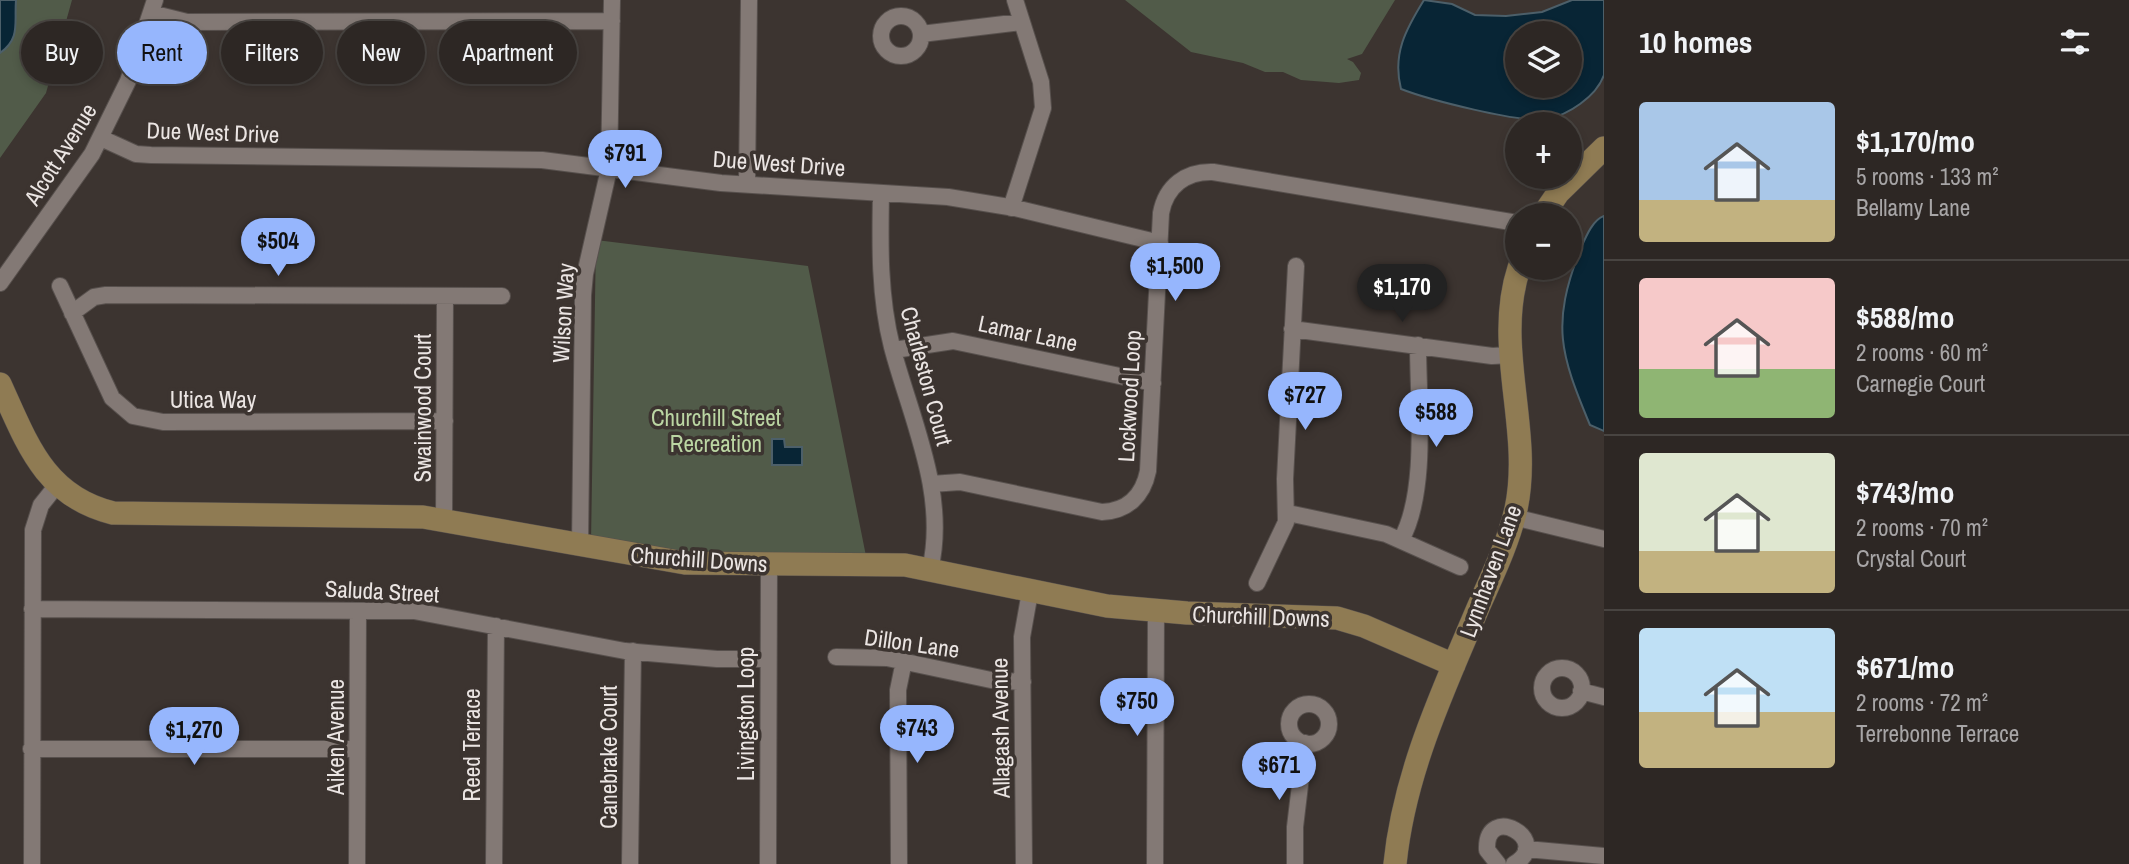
<!DOCTYPE html>
<html lang="en">
<head>
<meta charset="utf-8">
<style>
	:root { --surface:#2d2724; --page:#393331; --text:#f1f3f6; --muted:#a7a5a6; --line:#484441; --accent:#96b6fd }
	body { margin:0; font-family:"Archivo Narrow",sans-serif; background:var(--page); color:var(--text); height:100vh; display:flex; flex-direction:column; font-size:26px; white-space:nowrap }
	* { box-sizing:border-box; margin:0 }
	p { font-size:23px; color:var(--muted) }
	.icon { flex:none; width:38px; height:38px; fill:none; stroke:currentColor; stroke-width:2; stroke-linecap:round; stroke-linejoin:round }
	.map { position:relative; flex:1; overflow:hidden }
	.side { display:flex; flex-direction:column; background:var(--surface); width:525px }
	.side>* { flex:none }
	.hud { position:absolute; left:21px; top:21px; width:665px; height:63px; display:flex; gap:14px }
	.fabs { position:absolute; left:1505px; top:21px; display:grid; gap:14px }
	.fabs a { display:grid; place-items:center; width:77px; height:77px; border-radius:50%; background:var(--surface); box-shadow:0 4px 10px #0003,0 0 0 2px var(--line); font-size:35px }
	.price { position:absolute; translate:-50% -60px; padding:0 16px; border-radius:24px; background:var(--accent); color:#111; font-size:23px; line-height:46px; filter:drop-shadow(0 2px 4px #0008) }
	.price::after { content:''; position:absolute; left:50%; top:42px; width:21px; height:16px; margin-left:-10px; background:inherit; clip-path:polygon(0 0,100% 0,50% 100%) }
	.price.current { background:#222; color:#fff }
	ul { padding:0; list-style:none }
	li { display:flex; align-items:center; gap:21px; height:175px; padding:0 35px }
	li+li { border-top:2px solid var(--line) }
	li span { display:grid; place-items:center; flex:none; width:196px; height:140px; border-radius:7px; color:#555 }
	li>.icon { margin-inline-start:auto }
	span .icon { width:84px; height:84px; fill:#fffc; stroke-width:1 }
	li b { font-size:30px }
	h2 { display:flex; justify-content:space-between; align-items:center; height:84px; padding:0 35px; font-size:30px }
	.tag { padding:0 24px; border-radius:32px; background:var(--surface); box-shadow:0 4px 10px #0003,0 0 0 2px var(--line); font-size:24px; line-height:63px }
	.tag.current { background:var(--accent); color:#111 }
	main { display:flex; flex:1; min-height:0 }
	.map>svg:first-child { display:block }
	.green { fill:#515b49 }
	.water { fill:#082535; stroke:#4c5f69; stroke-width:2; fill-rule:evenodd }
	.lines { fill:none; stroke-linecap:round; stroke-linejoin:round }
	.street-casing { stroke:#57504d; stroke-width:18 }
	.secondary-casing { stroke:#57504d; stroke-width:24 }
	.street { stroke:#837975; stroke-width:16 }
	.secondary { stroke:#8f7b53; stroke-width:23 }
	.labels { text-anchor:middle; dominant-baseline:central; stroke-width:7; stroke-linejoin:round; paint-order:stroke }
	.street-label { font-size:23px; fill:#ebe5e3; stroke:#3c3430 }
	.park-label { font-size:23px; fill:#bbd6a3; stroke:#3c3430 }
</style>
</head>
<body>
<main>
<div class="map">
<svg width="1604" height="864" viewBox="0 0 1604 864">
	<rect width="100%" height="100%" fill="#3c3430"/>
	<path class="green" d="M0 0H72L46 93 0 158Z
		M1125 0H1395L1362 54 1347 59 1353 62 1361 73 1359 80 1339 83 1301 80 1283 72H1265L1243 63 1191 52Z
		M596 240 808 266 866 556H716L591 541Z"/>
	<path class="water" d="M0 0H16C14 23 21 38 0 53Z
		M1424 0 1452 4 1475 15 1506 16 1542 12 1572 0H1604C1604 16 1604 62 1604 75 1596 97 1568 115 1547 119 1521 124 1427 99 1401 89 1392 54 1406 29 1424 0ZM1570 33V86H1517V33Z
		M1604 216V431L1590 425C1560 353 1551 325 1580 250 1585 239 1592 220 1604 216Z
		M772 439H784L785 447H802V465H772Z"/>
	<g class="lines">
		<g class="street-casing">
			<path id="street" d="M151 13 187 22 612 21
				M881 36a20 20 0 1 1 40 0a20 20 0 1 1-40 0Z
				M921 34 1021 22
				M101 138 136 154 151 155 542 160 721 183 948 197 1015 208 1160 243
				M747 185 749 0
				M881 193C880 244 879 296 892 347 911 419 948 494 930 570
				M1011 208 1043 108 1041 82 1015 0
				M0 283 92 154 128 81 155 0
				M60 286 112 398 133 416 163 422 445 421
				M72 313 94 297 106 295 502 296
				M1292 329 1492 356 1511 355
				M894 350 953 341 1153 383
				M931 484 960 482 1102 512C1127 511 1143 496 1148 471L1161 213C1166 186 1186 171 1213 172L1517 223
				M1288 513 1386 534 1460 567
				M1514 517 1604 539
				M444 521 445 296
				M1401 540C1428 492 1418 401 1418 345
				M580 546 583 295 585 274 609 169 612 0
				M1257 583 1286 522 1285 479 1296 266
				M32 609 414 611 625 651 717 659H768
				M836 657 887 658 991 680 1023 682
				M1542 688a20 20 0 1 1 40 0a20 20 0 1 1-40 0Z
				M1581 691 1604 697
				M1289 724a20 20 0 1 1 40 0a20 20 0 1 1-40 0Z
				M31 749H357
				M1526 849 1604 856
				M32 864 33 530 41 505 57 485
				M357 864 358 611
				M494 864 496 626
				M630 864 633 651
				M768 864 769 564
				M899 864 898 690 904 661
				M1024 864 1022 637 1030 592
				M1155 864 1156 611
				M1295 864V827L1305 743
				M1498 864 1487 850C1485 801 1554 841 1514 864"/>
		</g>
		<g class="secondary-casing">
			<path id="secondary" d="M1543 215 1558 193 1604 148
				M0 384C27 443 44 496 113 513L423 517 685 563 905 565 1107 606 1187 613 1337 618 1364 626 1454 665
				M1395 864C1404 773 1443 691 1478 608 1492 576 1508 544 1516 509 1533 430 1493 347 1519 268"/>
		</g>
		<use href="#street" class="street"/>
		<use href="#secondary" class="secondary"/>
	</g>
	<g class="labels">
		<g class="street-label">
			<text transform="translate(213 132) rotate(2)">Due West Drive</text>
			<text transform="translate(60 154) rotate(-58)">Alcott Avenue</text>
			<text transform="translate(779 163) rotate(4)">Due West Drive</text>
			<text transform="translate(563 313) rotate(-87)">Wilson Way</text>
			<text transform="translate(1028 333) rotate(12)">Lamar Lane</text>
			<text transform="translate(927 376) rotate(75)">Charleston Court</text>
			<text transform="translate(1129 396) rotate(-87)">Lockwood Loop</text>
			<text x="213" y="399">Utica Way</text>
			<text transform="translate(422 408) rotate(-90)">Swainwood Court</text>
			<text transform="translate(699 559) rotate(4)">Churchill Downs</text>
			<text transform="translate(1490 571) rotate(-70)">Lynnhaven Lane</text>
			<text transform="translate(382 591) rotate(3)">Saluda Street</text>
			<text transform="translate(1261 616) rotate(2)">Churchill Downs</text>
			<text transform="translate(912 643) rotate(8)">Dillon Lane</text>
			<text transform="translate(745 714) rotate(-90)">Livingston Loop</text>
			<text transform="translate(1000 728) rotate(-91)">Allagash Avenue</text>
			<text transform="translate(335 737) rotate(-90)">Aiken Avenue</text>
			<text transform="translate(471 745) rotate(-90)">Reed Terrace</text>
			<text transform="translate(608 757) rotate(-90)">Canebrake Court</text>
		</g>
		<g class="park-label">
			<text x="716" y="417">Churchill Street<tspan x="716" dy="26">Recreation</tspan></text>
		</g>
	</g>
</svg>
<div class="fabs">
<a><svg class="icon" aria-label="layers" viewBox="0 0 24 24"><path d="M12 4l9 5-9 5-9-5zM3 14l9 5 9-5"/></svg></a>
<a>+</a>
<a>−</a>
</div>
<b class="price" style="left:625px;top:190px">$791</b>
<b class="price" style="left:278px;top:278px">$504</b>
<b class="price" style="left:1175px;top:303px">$1,500</b>
<b class="price current" style="left:1402px;top:324px">$1,170</b>
<b class="price" style="left:1305px;top:432px">$727</b>
<b class="price" style="left:1436px;top:449px">$588</b>
<b class="price" style="left:1137px;top:738px">$750</b>
<b class="price" style="left:917px;top:765px">$743</b>
<b class="price" style="left:194px;top:767px">$1,270</b>
<b class="price" style="left:1279px;top:802px">$671</b>
<div class="hud">
<a class="tag">Buy</a>
<a class="tag current">Rent</a>
<a class="tag">Filters</a>
<a class="tag">New</a>
<a class="tag">Apartment</a>
</div>
</div>
<section class="side">
<h2>10 homes<svg class="icon" aria-label="filters" viewBox="0 0 24 24"><path d="M4 7h16M4 17h16"/><circle cx="9" cy="7" r="2"/><circle cx="15" cy="17" r="2"/></svg></h2>
<ul>
<li><span style="background:linear-gradient(#a9c7e8 70%,#c2b280 0)"><svg class="icon" aria-label="home" viewBox="0 0 24 24"><path d="M3 11l9-7 9 7M6 9v11h12V9"/></svg></span><div><b>$1,170/mo</b><p>5 rooms · 133 m²</p><p>Bellamy Lane</p></div></li>
<li><span style="background:linear-gradient(#f6c9c9 65%,#8fb573 0)"><svg class="icon" aria-label="home" viewBox="0 0 24 24"><path d="M3 11l9-7 9 7M6 9v11h12V9"/></svg></span><div><b>$588/mo</b><p>2 rooms · 60 m²</p><p>Carnegie Court</p></div></li>
<li><span style="background:linear-gradient(#dfe7d0 70%,#c2b280 0)"><svg class="icon" aria-label="home" viewBox="0 0 24 24"><path d="M3 11l9-7 9 7M6 9v11h12V9"/></svg></span><div><b>$743/mo</b><p>2 rooms · 70 m²</p><p>Crystal Court</p></div></li>
<li><span style="background:linear-gradient(#bfe0f5 60%,#c2b280 0)"><svg class="icon" aria-label="home" viewBox="0 0 24 24"><path d="M3 11l9-7 9 7M6 9v11h12V9"/></svg></span><div><b>$671/mo</b><p>2 rooms · 72 m²</p><p>Terrebonne Terrace</p></div></li>
</ul>
</section>
</main>
</body>
</html>
